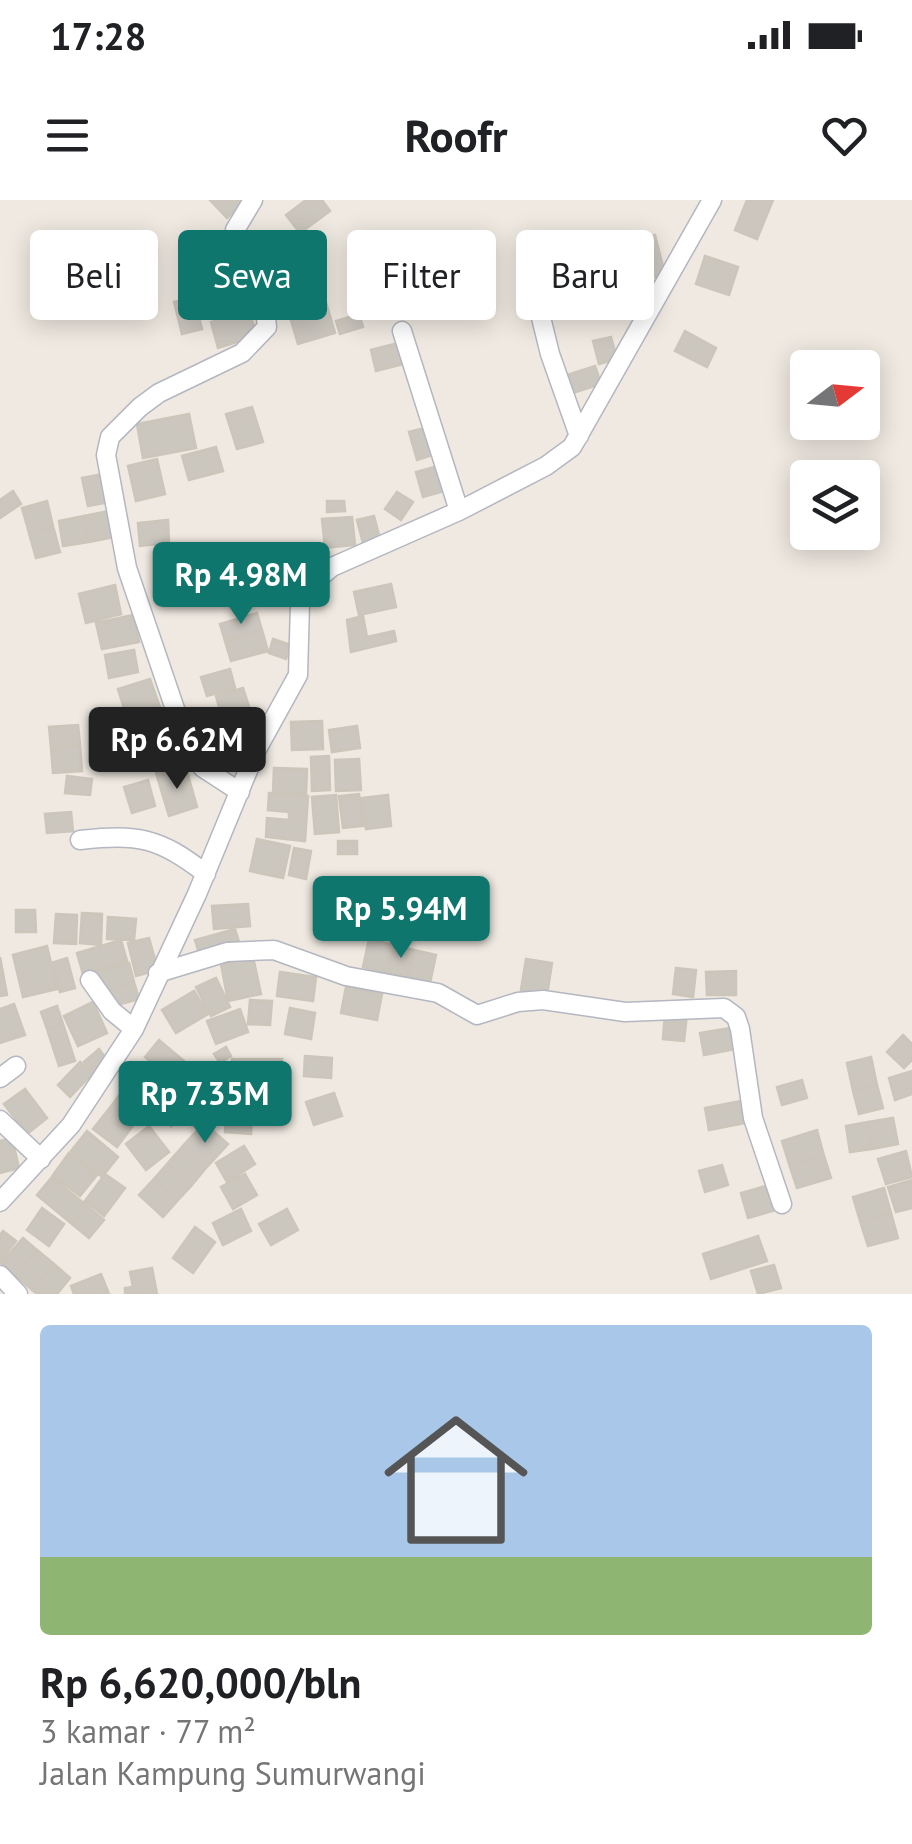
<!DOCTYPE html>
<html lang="id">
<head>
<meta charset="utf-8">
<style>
	:root { --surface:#fff; --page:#f2f2f2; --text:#202124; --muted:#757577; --accent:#0f766e }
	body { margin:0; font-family:"PT Sans",sans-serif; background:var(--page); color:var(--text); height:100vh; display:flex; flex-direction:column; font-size:38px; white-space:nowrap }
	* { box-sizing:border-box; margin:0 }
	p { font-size:32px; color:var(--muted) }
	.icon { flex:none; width:55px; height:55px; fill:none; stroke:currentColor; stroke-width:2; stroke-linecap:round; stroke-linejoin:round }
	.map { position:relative; height:1094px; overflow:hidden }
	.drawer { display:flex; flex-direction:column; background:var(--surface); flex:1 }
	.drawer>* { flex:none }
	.banner { position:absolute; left:30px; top:30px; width:852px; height:90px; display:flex; gap:20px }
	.needle { width:65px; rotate:74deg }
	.controls { position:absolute; left:790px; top:150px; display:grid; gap:20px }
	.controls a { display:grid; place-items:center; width:90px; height:90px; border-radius:10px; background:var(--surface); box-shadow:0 5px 25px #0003; font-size:50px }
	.price { position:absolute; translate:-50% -85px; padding:0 22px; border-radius:10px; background:var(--accent); color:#fff; font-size:32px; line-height:65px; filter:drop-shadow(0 2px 5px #0008) }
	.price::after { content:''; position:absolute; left:50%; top:60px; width:30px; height:22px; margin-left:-15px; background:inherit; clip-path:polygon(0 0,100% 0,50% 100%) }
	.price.active { background:#222; color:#fff }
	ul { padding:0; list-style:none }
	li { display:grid; align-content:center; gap:20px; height:530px; padding:0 40px }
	li span { display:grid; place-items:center; height:310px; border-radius:10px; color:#555 }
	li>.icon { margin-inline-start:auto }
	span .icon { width:180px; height:180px; fill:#fffc; stroke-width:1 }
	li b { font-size:42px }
	.tag { padding:0 35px; border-radius:10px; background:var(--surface); box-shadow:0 5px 25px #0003; font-size:35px; line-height:90px }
	.tag.active { background:var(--accent); color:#fff }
	.status { display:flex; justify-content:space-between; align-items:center; height:70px; padding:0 50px; background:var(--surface); direction:ltr }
	.status svg { height:28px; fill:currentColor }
	header { display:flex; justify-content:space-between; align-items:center; height:130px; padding:0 40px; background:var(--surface); font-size:45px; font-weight:600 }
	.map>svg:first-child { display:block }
	.building { fill:#cbc7bf; stroke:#cbc5ba; stroke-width:2.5 }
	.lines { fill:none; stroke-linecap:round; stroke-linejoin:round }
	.street-casing { stroke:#b4b7c1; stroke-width:21 }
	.street { stroke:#fff; stroke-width:18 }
</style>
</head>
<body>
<div class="status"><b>17:28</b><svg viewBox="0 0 49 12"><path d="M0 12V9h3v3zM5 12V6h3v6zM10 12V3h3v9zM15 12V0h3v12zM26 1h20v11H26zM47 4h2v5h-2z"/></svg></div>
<header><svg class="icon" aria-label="menu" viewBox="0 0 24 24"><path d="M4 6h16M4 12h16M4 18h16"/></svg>Roofr<svg class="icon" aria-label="heart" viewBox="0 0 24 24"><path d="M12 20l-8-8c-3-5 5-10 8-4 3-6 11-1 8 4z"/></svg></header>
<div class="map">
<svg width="912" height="1094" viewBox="0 0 912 1094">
	<rect width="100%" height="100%" fill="#efe9e1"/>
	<path class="building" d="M210 0H246L227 18Z
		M306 0H322L330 11 300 33 286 15Z
		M747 0H773L757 39 735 30Z
		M273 33 279 46 304 35 313 55 279 71 273 59 259 66 249 44Z
		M655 35 665 74 630 84 622 53 641 48 638 40Z
		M386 36 395 68 363 77 353 46Z
		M237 54 249 97 230 102 218 60Z
		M705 56 738 67 729 95 696 84Z
		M566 59 574 81 542 93 534 70Z
		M315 63 325 99 288 110 278 74Z
		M217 70 227 103 205 111 195 77Z
		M399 73 407 107 369 116 361 83Z
		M194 97 202 129 182 134 174 102Z
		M325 99 335 133 298 144 288 110Z
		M249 111 257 136 218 148 211 122Z
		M359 114 363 127 340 134 336 121Z
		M685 131 716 148 707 167 675 151Z
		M611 137 617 159 599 164 593 141Z
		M402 142 407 163 376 171 371 150Z
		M595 166 601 184 573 193 567 175Z
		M252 207 263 242 237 249 226 214Z
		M189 214 196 248 143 258 137 224Z
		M429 227 436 254 417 260 409 232Z
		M216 247 223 271 189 280 182 256Z
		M157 259 165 294 136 301 128 266Z
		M441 265 448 290 423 297 416 272Z
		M108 273 114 301 88 306 82 278Z
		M13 291 21 304 0 318V300Z
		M397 292 413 302 401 320 385 309Z
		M808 293V325L792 305Z
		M47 301 53 326 29 333 22 308Z
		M327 301H344L345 311 327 312Z
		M114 310 119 336 89 342 84 316Z
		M84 316 89 342 63 346 59 321Z
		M374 316 380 339 363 343 357 320Z
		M352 317 355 345 325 348 322 319Z
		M168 320 169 343 140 346 138 323Z
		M53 326 60 352 36 358 29 333Z
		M391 384 396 407 359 415 354 392Z
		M115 385 121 414 86 423 79 394Z
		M257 413 262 430 225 441 220 424Z
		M133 415 139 442 102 449 96 423Z
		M363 416 367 437 394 431 396 441 351 452 347 420Z
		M262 430 268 451 231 461 225 441Z
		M273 439 291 445 286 459 269 453Z
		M134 450 138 472 109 478 105 455Z
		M230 469 235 488 207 496 201 477Z
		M150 479 162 513 129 524 118 489Z
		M243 488 251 513 223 521 216 496Z
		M322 521 323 549 292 550 291 522Z
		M78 525 80 545 51 548 49 527Z
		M357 526 360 548 332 552 329 530Z
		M178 540 186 568 157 576 149 548Z
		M80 545 82 571 53 573 51 548Z
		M329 556 330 590 312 591 311 557Z
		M359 559 361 590 336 591 335 560Z
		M186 568 197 607 169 616 157 576Z
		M274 568 307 569 306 594 273 592Z
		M67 576 92 579 90 595 65 593Z
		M148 580 155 606 132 613 124 587Z
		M269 593 308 596 305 641 266 637 267 618 289 620V612L268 610Z
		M359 594 363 626 343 628 339 596Z
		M336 595 339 632 315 634 312 597Z
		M388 595 391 626 366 629 362 598Z
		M71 612 73 631 47 633 45 614Z
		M257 639 290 646 283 678 250 671Z
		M338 641H357V654H338Z
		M294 648 311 651 306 679 289 675Z
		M348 696 371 701 362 736 340 731Z
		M412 700 436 705 429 735 405 730Z
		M248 704 250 726 214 729 212 706Z
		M383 707 402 714 393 738 374 730Z
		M16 710H35L36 732H16Z
		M82 713 102 714 101 745 80 743Z
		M56 714 77 715 76 744 54 743Z
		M108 717 136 719 134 740 107 739Z
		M235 729 239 742 199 753 195 740Z
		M149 738 158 770 136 776 128 743Z
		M369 739 394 745 387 773 363 767Z
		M121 740 127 761 83 774 77 753Z
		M394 745 414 750 408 777 387 773Z
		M47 746 57 789 23 797 13 755Z
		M414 750 436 755 430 783 408 777Z
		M0 757 7 795 0 796Z
		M253 757 261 794 228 801 221 764Z
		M67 758 75 788 60 792 51 763Z
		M526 759 552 763 547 795 521 790Z
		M129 763 134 782 104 791 98 771Z
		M676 768 696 770 693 797 673 794Z
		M736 771V795H707L706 772Z
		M280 772 316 777 313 801 277 796Z
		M216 778 230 807 211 816 196 787Z
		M134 782 139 799 109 807 104 791Z
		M346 787 382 794 377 820 341 813Z
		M194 791 208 814 176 833 162 810Z
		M250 800 272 801 270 825 248 824Z
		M93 802 107 833 78 846 64 816Z
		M14 804 25 835 0 843V809Z
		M57 806 63 824 47 829 41 812Z
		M290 808 315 813 311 839 285 834Z
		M240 809 248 832 216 844 207 821Z
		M665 812 687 814 684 841 663 839Z
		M63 824 75 861 59 866 47 829Z
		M731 828 735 849 704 855 700 833Z
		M903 835 912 844V860L904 868 887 852Z
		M159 840 185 862 171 879 145 857Z
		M226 847 231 856 220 863 214 854Z
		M99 849 110 864 96 876 84 862Z
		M305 856 332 858 331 878 304 876Z
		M871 857 877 885 853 891 847 863Z
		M232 859H282V880L232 879Z
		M80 862 92 874 70 897 58 885Z
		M144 863 167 881 153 900 129 882Z
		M186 868 210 889 194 909 170 888Z
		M912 871V894L895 900 889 878Z
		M802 880 807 898 782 905 777 887Z
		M129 882 153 900 135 923 112 905Z
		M877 885 883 908 859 914 853 891Z
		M25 889 47 918 27 934 4 904Z
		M334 893 342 916 314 925 306 902Z
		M175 895 187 906 171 926 157 916Z
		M227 897 253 898 251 934 225 932Z
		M741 901 745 923 709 930 705 908Z
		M112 905 135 923 117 947 93 929Z
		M893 918 898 944 872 949 868 922Z
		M868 922 872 949 850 952 846 926Z
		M204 923 228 944 206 968 182 947Z
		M149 926 169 952 146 970 126 944Z
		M817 930 824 956 790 967 782 941Z
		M87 931 118 957 102 977 71 951Z
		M12 938 19 968 0 973V941Z
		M244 946 255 964 227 982 216 963Z
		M182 947 206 968 192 985 168 963Z
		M906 951 912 977 886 984 878 959Z
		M69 953 97 975 80 996 53 975Z
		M824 956 831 978 797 988 790 967Z
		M168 963 192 985 178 1000 154 979Z
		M722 965 728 985 705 992 699 971Z
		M105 974 125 988 104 1016 85 1001Z
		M245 974 257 995 233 1009 221 987Z
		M52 977 87 1006 72 1024 37 995Z
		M154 979 178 1000 163 1017 139 995Z
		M912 980V1008L896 1012 888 987Z
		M769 985 776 1010 748 1018 741 993Z
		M884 988 891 1013 860 1021 853 997Z
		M87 1006 104 1020 89 1038 72 1024Z
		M42 1008 64 1024 49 1046 27 1030Z
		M241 1009 251 1031 223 1045 213 1023Z
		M287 1009 298 1030 271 1045 259 1024Z
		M891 1013 898 1038 868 1046 860 1021Z
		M195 1027 215 1042 193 1073 173 1058Z
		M3 1031 16 1041 0 1061V1035Z
		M758 1036 767 1061 711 1079 703 1054Z
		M23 1038 37 1050 15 1075 1 1063Z
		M37 1050 54 1064 32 1090 15 1075Z
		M54 1064 70 1078 57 1094H37L32 1090Z
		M774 1065 781 1088 758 1094 751 1071Z
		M152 1068 157 1094H125V1088L133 1087 130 1072Z
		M101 1074 109 1094H74L71 1086Z"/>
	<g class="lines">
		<g class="street-casing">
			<path id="street" d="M533 85 550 154 579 236
				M402 131 459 311
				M240 592 203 568 189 550 127 368 106 255 110 237 140 207 159 193 242 153 267 127C265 107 262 87 252 69 244 54 237 47 235 30L253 0
				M80 640C138 634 159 637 206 674
				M158 773 227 752 274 750 346 776 438 793 477 815 518 802 543 800 625 812 724 808 736 817 740 829 753 918 782 1004
				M90 780 112 811 134 829
				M0 878 16 866
				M0 920 41 959
				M0 1002 71 925 134 829 197 694 256 551 298 475 300 403 312 384 332 367 459 311 546 266 572 247 712 0
				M0 1075 18 1094"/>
		</g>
		<use href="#street" class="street"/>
	</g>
</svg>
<div class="controls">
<a><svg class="needle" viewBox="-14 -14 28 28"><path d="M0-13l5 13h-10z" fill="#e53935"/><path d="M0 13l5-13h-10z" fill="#757577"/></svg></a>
<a><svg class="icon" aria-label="layers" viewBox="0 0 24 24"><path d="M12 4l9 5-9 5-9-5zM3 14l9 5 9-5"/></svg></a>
</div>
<b class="price" style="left:241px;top:427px">Rp 4.98M</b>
<b class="price active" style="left:177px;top:592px">Rp 6.62M</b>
<b class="price" style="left:401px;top:761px">Rp 5.94M</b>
<b class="price" style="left:205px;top:946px">Rp 7.35M</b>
<div class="banner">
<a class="tag">Beli</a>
<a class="tag active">Sewa</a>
<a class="tag">Filter</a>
<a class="tag">Baru</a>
</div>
</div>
<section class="drawer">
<ul>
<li><span style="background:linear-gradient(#a9c7e8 75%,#8fb573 0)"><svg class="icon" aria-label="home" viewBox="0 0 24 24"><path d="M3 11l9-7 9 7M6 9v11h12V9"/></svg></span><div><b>Rp 6,620,000/bln</b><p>3 kamar · 77 m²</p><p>Jalan Kampung Sumurwangi</p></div></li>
</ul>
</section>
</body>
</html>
